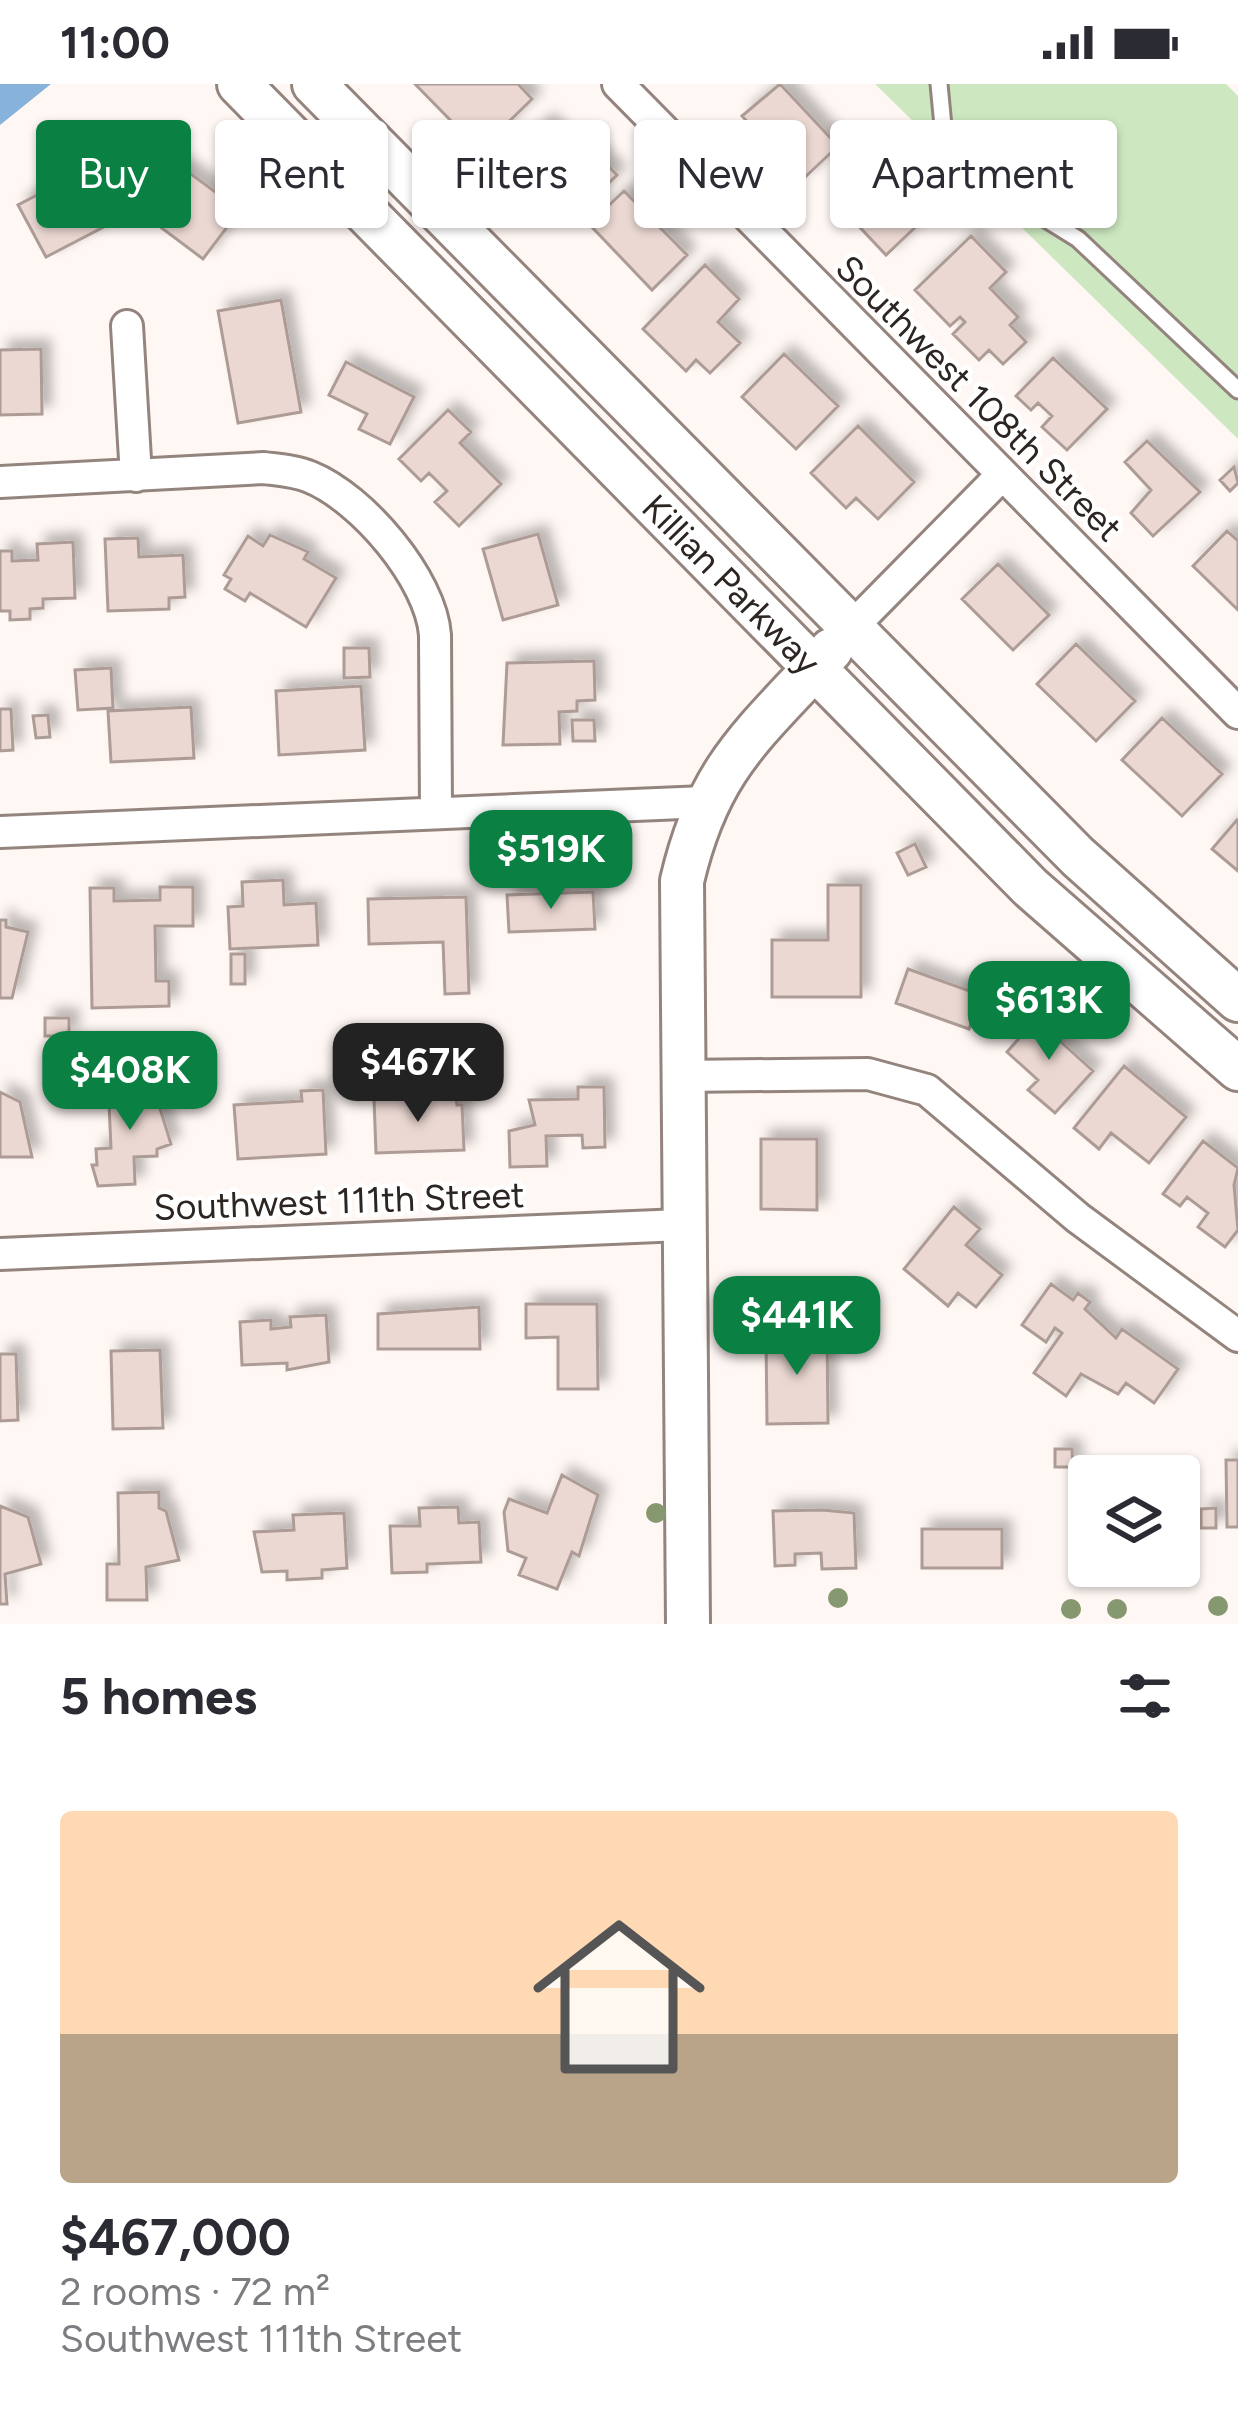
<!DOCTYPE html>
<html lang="en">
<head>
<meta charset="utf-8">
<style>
	:root { --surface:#fff; --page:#f2f2f3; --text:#2b2b33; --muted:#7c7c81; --accent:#0b8043 }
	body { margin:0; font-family:Figtree,sans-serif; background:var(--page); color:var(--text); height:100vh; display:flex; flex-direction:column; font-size:45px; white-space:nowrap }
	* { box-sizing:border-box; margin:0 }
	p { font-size:39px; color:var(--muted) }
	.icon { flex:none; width:66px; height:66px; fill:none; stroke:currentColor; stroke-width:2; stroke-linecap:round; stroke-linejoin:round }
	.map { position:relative; height:1540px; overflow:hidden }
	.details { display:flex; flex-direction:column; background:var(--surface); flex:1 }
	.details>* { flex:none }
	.guide { position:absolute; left:36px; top:36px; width:1167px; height:108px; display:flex; gap:24px }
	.fabs { position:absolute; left:1068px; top:1371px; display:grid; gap:24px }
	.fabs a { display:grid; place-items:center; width:132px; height:132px; border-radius:12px; background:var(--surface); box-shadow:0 3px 9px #0004; font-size:60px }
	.price { position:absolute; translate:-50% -102px; padding:0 27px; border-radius:24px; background:var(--accent); color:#fff; font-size:39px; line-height:78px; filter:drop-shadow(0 3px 6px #0008) }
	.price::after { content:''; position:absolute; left:50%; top:72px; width:36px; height:27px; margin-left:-18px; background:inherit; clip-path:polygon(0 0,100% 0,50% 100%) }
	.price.on { background:#222; color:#fff }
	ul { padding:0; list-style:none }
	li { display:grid; align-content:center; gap:24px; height:636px; padding:0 60px }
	li span { display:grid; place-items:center; height:372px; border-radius:12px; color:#555 }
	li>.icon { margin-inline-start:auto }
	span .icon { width:216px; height:216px; fill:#fffc; stroke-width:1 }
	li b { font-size:51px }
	h2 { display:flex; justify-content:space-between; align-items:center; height:144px; padding:0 60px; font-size:51px }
	.tag { padding:0 42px; border-radius:12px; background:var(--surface); box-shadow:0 3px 9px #0004; font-size:42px; line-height:108px }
	.tag.on { background:var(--accent); color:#fff }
	.status { display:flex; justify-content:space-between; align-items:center; height:84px; padding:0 60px; background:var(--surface); direction:ltr }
	.status svg { height:33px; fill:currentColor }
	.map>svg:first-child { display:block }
	.green { fill:#cde8c0 }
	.sand { fill:#f9efca }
	.water { fill:#86b2db }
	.building { fill:#ebd8d2; stroke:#ad9c95; stroke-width:3; filter:url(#shadow) }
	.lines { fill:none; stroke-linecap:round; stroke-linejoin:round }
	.lane-casing { stroke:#94847e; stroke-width:21 }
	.street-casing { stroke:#94847e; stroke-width:36 }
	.secondary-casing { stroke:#94847e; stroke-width:48 }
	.lane { stroke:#fff; stroke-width:15 }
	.street { stroke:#fff; stroke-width:30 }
	.secondary { stroke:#fff; stroke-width:42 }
	.tree { fill:#86986f }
	.labels { text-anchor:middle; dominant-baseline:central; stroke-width:9; stroke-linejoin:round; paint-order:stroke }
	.street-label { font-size:36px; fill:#2c2522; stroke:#fff }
</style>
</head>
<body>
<div class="status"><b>11:00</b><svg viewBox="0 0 49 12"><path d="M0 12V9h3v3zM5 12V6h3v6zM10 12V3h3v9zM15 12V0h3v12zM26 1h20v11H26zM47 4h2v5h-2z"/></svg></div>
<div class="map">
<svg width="1238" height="1540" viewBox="0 0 1238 1540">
	<defs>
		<filter id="shadow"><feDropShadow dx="9" dy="-9" stdDeviation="6" flood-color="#0004"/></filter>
	</defs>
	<rect width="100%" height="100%" fill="#fff7f4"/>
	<path class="green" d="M875 0H1226L1238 12V355Z"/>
	<path class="sand" d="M1000 45 1048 54 1057 70 1052 83 1031 91 995 80 984 62Z"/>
	<path class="water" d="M0 0H51L0 41Z"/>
	<path class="building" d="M415 0H518L532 15 490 56 475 39 464 50Z
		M780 0 838 62 802 96 742 32Z
		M545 38 581 75 591 65 617 91 576 131 514 67Z
		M180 82 240 126 203 175 143 130Z
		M89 84 117 136 46 173 18 121Z
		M864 94 882 113 896 99 927 132 886 171 837 119Z
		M624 107 687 171 652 206 589 140Z
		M971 152 1006 188 990 204 1018 233 1010 241 1026 258 1003 280 989 266 979 276 953 250 965 238 960 233 950 242 915 206Z
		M705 181 739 215 718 238 740 259 710 289 696 276 686 287 643 245Z
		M281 216 301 328 238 339 218 227Z
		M41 265 42 330 0 331V266Z
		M784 270 838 322 796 365 742 313Z
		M1053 274 1107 325 1067 366 1042 343 1052 332 1038 319 1031 326 1016 312Z
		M346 278 414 313 390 360 359 345 367 330 329 311Z
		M448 326 471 348 460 359 501 400 459 442 435 418 447 407 429 389 421 397 399 375Z
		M858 342 914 398 878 435 856 414 846 424 811 389Z
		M1147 357 1200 408 1153 452 1131 429 1151 406 1125 378Z
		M1234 383 1238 399 1230 407 1220 396Z
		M1227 447 1238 457V526L1193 482Z
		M538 450 558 521 503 536 483 465Z
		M270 451 308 468 304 475 336 494 306 543 250 509 245 517 225 505 231 495 224 491 248 452 263 462Z
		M138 454 139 473 183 471 185 513 169 514V525L108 527 105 455Z
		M73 458 75 514 43 515V524L30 525V535L10 536V527H0V467H12V477L38 476 37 460Z
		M998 480 1049 531 1013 566 962 515Z
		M1076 560 1135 617 1096 657 1037 600Z
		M344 564H369L370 593 344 594Z
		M594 577 595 616 577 617V627L559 628 560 660 503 661 507 579Z
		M111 584 113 624 78 626 75 586Z
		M361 602 365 666 279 671 276 607Z
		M191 623 194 674 111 678 108 627Z
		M0 625H11L13 666 0 667Z
		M48 631 50 653 36 654 33 632Z
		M1162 634 1222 690 1182 732 1122 676Z
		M572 636H594L595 657H573Z
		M1237 736 1238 737V787L1212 765Z
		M915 760 926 783 908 791 897 769Z
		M283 796 284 821 316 819 318 861 230 865 228 823 243 822 242 798Z
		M828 801H861V913H772V856H828Z
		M160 803H193V842H155L156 897H169V922L92 924 90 804H114V817L160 816Z
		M593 808 595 845 509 848 507 811Z
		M466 813 469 909 445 910 443 858 369 860 368 815Z
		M0 836H6V843L28 848 12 914H0Z
		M231 870H245V900H231Z
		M908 885 981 911 969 945 896 919Z
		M1036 903 1049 916 1033 934 1019 922Z
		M1045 925 1060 939 1051 949 1093 987 1055 1029 1028 1006 1038 996 1007 968Z
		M45 934H69V952H45Z
		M1124 982 1186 1033 1149 1079 1111 1049 1099 1065 1074 1044Z
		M132 996 157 1015 171 1060 157 1065V1072L134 1073 135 1100 98 1102 92 1081H97L96 1065 111 1064 108 997Z
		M578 1003H604L605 1063 583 1064 582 1051 546 1052 547 1082 510 1083 509 1047 535 1041 529 1016 578 1015Z
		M323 1006 326 1070 238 1075 234 1021 302 1017 301 1007Z
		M0 1008 20 1018 32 1073H0Z
		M456 1013 457 1021H462L464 1066 376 1069 374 1015Z
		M761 1055H817V1126L761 1125Z
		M1203 1057 1238 1084 1234 1101 1238 1146 1225 1163 1198 1143 1208 1129 1187 1113 1180 1122 1163 1110Z
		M954 1123 980 1145 966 1161 1002 1191 976 1223 958 1209 948 1222 904 1185Z
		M1051 1200 1073 1216 1078 1209 1090 1218 1085 1225 1116 1254 1122 1245 1178 1285 1154 1319 1126 1299 1118 1310 1081 1290 1066 1312 1034 1289 1062 1249 1055 1244 1046 1258 1022 1241Z
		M526 1220H597L598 1305H558V1253L526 1254Z
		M479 1223 480 1265H378V1230Z
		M326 1231 329 1278 287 1286V1279L242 1281 240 1238 271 1236V1245L291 1243 290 1233Z
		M827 1249 828 1339 767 1340 766 1250Z
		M160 1266 163 1344 113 1345 111 1267Z
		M0 1270H16L18 1336 0 1337Z
		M1055 1365H1072L1073 1383H1055Z
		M1226 1376H1238V1443H1227Z
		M562 1391 598 1411 579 1472 572 1468 557 1505 519 1491 526 1474 508 1467 504 1428 509 1415 547 1429Z
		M1079 1401H1089V1478L1081 1479Z
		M159 1408V1424L166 1427 179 1476 146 1483 147 1516H107V1480H119L118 1409Z
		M0 1422 28 1433 41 1480 5 1490 7 1520H0Z
		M458 1423 459 1439 479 1438 481 1478 427 1480V1488L392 1489 390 1442H420L419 1424Z
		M1216 1424V1444H1201V1425Z
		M822 1426 854 1429 856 1484 822 1485 821 1469 795 1470V1481L775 1482 773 1427Z
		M344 1429 347 1484 322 1486V1494L287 1496V1487L262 1488 254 1448 294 1446 293 1431Z
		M922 1445H1002V1484H922Z"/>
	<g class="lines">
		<g class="lane-casing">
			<path id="lane" d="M939 0 943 42 954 66 980 94 1078 155 1238 306"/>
		</g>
		<g class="street-casing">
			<path id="street" d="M618 0 1238 629
				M127 242 136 392
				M0 398 264 384C280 386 296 387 310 393 362 414 431 495 435 551L436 728
				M851 544 1000 393
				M0 748 705 718
				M680 992 868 990 927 1006 1078 1134 1238 1252
				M0 1170 681 1141"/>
		</g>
		<g class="secondary-casing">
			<g id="secondary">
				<path id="s1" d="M239 0 1030 803 1238 985"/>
				<path d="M314 0 1078 773 1238 916"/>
				<path d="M688 1540 682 797C709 681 755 650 831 566"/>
			</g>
		</g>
		<use href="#lane" class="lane"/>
		<use href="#street" class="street"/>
		<use href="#secondary" class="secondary"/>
	</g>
	<g class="tree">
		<circle cx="656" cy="1429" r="10"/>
		<circle cx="838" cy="1514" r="10"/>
		<circle cx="1218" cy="1522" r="10"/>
		<circle cx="1071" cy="1525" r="10"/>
		<circle cx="1117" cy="1525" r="10"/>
	</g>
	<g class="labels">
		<g class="street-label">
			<text transform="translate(979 314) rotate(45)">Southwest 108th Street</text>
			<text stroke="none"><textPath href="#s1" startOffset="702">Killian Parkway</textPath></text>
			<text transform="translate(339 1117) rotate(-2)">Southwest 111th Street</text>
		</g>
	</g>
</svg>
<div class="fabs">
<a><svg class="icon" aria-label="layers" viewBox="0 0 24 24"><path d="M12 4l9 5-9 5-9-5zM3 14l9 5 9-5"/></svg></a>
</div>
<b class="price" style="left:551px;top:828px">$519K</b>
<b class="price" style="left:1049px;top:979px">$613K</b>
<b class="price on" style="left:418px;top:1041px">$467K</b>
<b class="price" style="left:130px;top:1049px">$408K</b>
<b class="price" style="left:797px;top:1294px">$441K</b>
<div class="guide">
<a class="tag on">Buy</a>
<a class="tag">Rent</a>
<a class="tag">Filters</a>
<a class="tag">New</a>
<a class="tag">Apartment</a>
</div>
</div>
<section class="details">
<h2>5 homes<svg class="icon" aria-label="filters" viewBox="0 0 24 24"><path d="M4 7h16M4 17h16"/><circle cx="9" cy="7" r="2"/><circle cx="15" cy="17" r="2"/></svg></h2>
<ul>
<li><span style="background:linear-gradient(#ffd9b3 60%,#b9a48a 0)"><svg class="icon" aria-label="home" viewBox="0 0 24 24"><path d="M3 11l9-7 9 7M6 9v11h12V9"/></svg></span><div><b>$467,000</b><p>2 rooms · 72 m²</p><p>Southwest 111th Street</p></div></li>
</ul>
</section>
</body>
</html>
